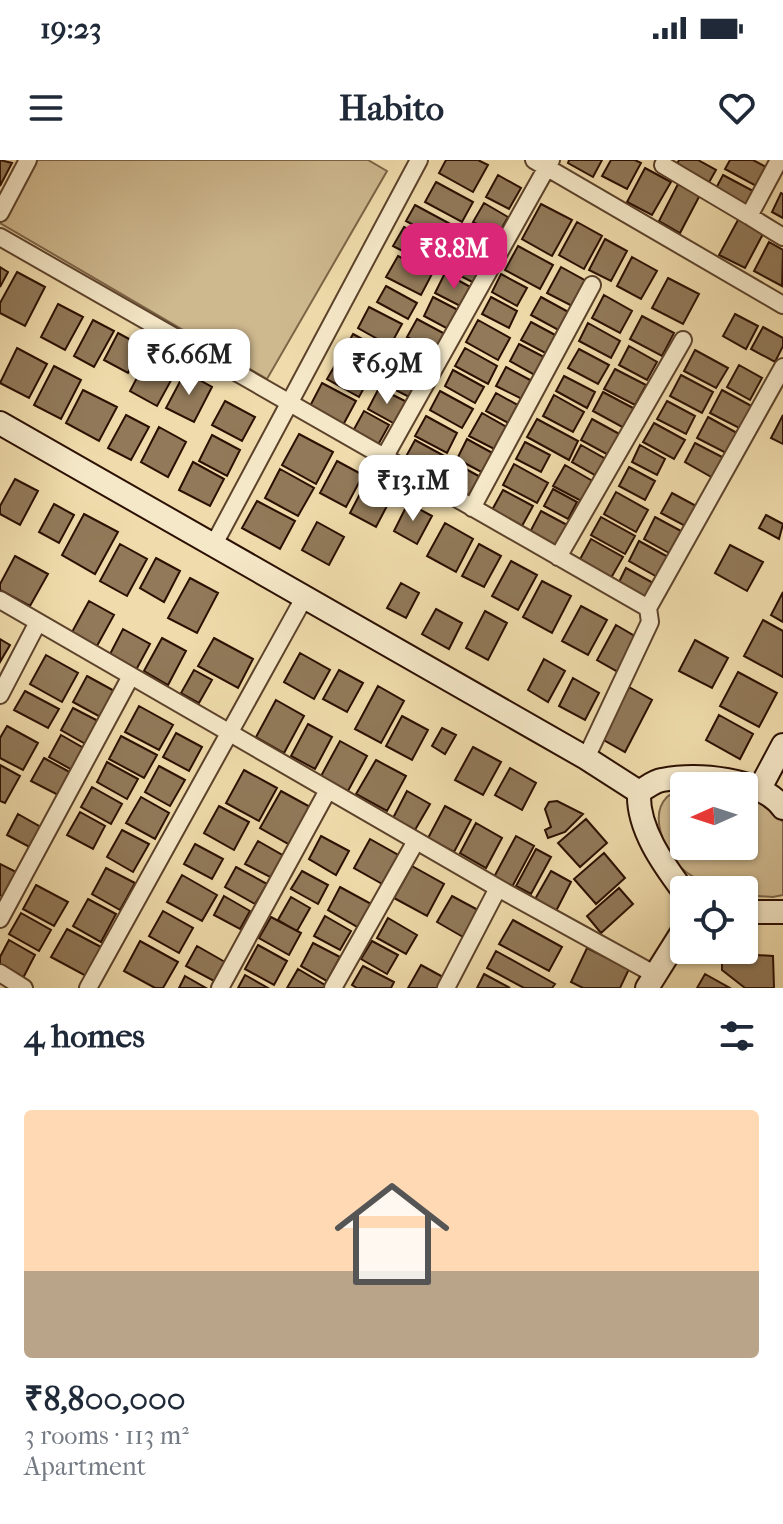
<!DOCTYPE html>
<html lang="en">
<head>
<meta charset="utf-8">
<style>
	:root { --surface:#fff; --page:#f6f6f7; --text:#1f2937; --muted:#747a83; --line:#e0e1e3; --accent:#db2777 }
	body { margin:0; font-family:"IM FELL French Canon",serif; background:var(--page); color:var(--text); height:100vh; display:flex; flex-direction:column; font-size:30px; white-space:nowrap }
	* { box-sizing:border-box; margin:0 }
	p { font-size:26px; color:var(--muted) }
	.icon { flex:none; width:44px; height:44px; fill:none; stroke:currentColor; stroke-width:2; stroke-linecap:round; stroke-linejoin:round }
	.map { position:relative; height:828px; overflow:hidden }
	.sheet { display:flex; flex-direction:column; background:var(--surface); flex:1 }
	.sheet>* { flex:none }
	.needle { width:52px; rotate:267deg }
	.controls { position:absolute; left:670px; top:612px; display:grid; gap:16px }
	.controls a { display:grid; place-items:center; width:88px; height:88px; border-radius:8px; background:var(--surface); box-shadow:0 2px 6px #0004; font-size:40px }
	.price { position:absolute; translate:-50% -68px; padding:0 18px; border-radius:16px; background:#fff; color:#222; font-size:26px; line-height:52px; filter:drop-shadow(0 2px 4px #0008) }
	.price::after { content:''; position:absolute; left:50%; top:48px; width:24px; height:18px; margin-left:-12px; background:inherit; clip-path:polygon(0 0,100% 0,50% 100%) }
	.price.selected { background:var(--accent); color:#fff }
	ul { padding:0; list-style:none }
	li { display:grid; align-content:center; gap:16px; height:424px; padding:0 24px }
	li+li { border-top:2px solid var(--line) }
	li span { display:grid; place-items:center; height:248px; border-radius:8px; color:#555 }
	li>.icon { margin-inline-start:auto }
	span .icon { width:144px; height:144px; fill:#fffc; stroke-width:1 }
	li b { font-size:34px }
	h2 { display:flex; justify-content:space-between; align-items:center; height:96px; padding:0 24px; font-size:34px }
	.status { display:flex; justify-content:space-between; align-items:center; height:56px; padding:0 40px; background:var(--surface); direction:ltr }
	.status svg { height:22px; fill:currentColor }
	header { display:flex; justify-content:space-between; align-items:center; height:104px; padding:0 24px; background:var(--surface); font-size:36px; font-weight:800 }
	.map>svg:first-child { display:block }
	.green { fill:#ceb88e; stroke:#7c6447; stroke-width:2 }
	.building { fill:#917959; stroke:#2b0f00; stroke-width:2 }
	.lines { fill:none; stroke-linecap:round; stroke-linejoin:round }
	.street-casing { stroke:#5c422b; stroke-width:20 }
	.secondary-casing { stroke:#2b0f00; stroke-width:26 }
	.street { stroke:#f5e8c8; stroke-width:16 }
	.secondary { stroke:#f5e8c8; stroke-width:22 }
</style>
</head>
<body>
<div class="status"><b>19:23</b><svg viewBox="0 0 49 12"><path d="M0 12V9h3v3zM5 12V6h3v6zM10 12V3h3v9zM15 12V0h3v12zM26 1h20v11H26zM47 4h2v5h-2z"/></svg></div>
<header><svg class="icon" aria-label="menu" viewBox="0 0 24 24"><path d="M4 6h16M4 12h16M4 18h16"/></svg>Habito<svg class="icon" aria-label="heart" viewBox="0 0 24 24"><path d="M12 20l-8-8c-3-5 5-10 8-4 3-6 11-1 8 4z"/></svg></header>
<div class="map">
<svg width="783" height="828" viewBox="0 0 783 828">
	<rect width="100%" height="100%" fill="#efdbab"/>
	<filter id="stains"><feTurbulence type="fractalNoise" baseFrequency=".0025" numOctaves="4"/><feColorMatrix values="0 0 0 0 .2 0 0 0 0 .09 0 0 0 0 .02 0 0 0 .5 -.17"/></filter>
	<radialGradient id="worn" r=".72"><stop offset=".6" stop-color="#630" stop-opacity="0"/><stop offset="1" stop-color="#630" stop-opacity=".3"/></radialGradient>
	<path class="green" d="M33 0H368L387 11 267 219 0 63Z
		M684 627V686H744V633L771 649 783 662V735L773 737 744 735V730C736 730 726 731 719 728 706 724 689 716 679 706 664 690 649 655 667 637 671 633 679 630 684 627Z"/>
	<path class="building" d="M0 0 12 3 0 26Z
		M446 0H478L488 5 473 32 439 13Z
		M569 0H602L593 17 568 3Z
		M611 0H635L641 3 627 29 602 16Z
		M679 0H698L716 10 707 26 675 8Z
		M730 0H753L768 8 758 27 725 9Z
		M645 8 671 22 652 55 627 42Z
		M498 15 521 28 509 49 486 37Z
		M723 15 755 32 746 50 714 32Z
		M436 22 473 42 462 62 425 42Z
		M678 24 700 35 680 73 659 61Z
		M781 33 783 34V58L772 52Z
		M484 43 508 57 498 75 473 62Z
		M541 44 572 60 552 96 522 79Z
		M415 45 454 66 445 82 406 61Z
		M739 58 764 72 745 108 719 95Z
		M577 62 602 76 584 109 559 95Z
		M471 66 498 80 488 99 461 84Z
		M404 67 443 88 433 107 393 86Z
		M605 79 627 91 611 121 589 110Z
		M769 82 783 90 782 126 754 111Z
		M518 86 553 105 540 129 505 110Z
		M456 88 487 104 476 124 445 108Z
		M398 96 432 114 421 135 386 117Z
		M632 97 657 111 641 139 617 126Z
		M0 107 8 112 0 127Z
		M561 107 588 122 574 147 547 133Z
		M17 112 45 127 25 166 0 153V143Z
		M445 113 474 129 464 148 435 133Z
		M501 114 527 128 517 146 492 132Z
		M668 118 699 134 683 164 652 148Z
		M386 126 417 143 408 159 377 142Z
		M604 135 632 151 620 173 592 158Z
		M433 137 458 150 448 169 424 156Z
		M491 137 517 151 509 168 482 154Z
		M541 137 572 154 562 172 531 155Z
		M58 144 83 157 65 190 41 177Z
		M369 147 402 164 390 186 358 168Z
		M735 154 758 166 746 189 723 176Z
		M642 156 674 173 662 196 630 179Z
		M417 159 445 174 435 192 407 177Z
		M93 160 114 171 94 207 74 196Z
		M478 160 510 178 498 200 466 182Z
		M531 162 559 177 549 195 521 180Z
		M588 163 620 181 611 198 579 181Z
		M763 167 783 178V186L775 202 751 189Z
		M118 173 142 186 128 213 104 200Z
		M353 174 388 193 378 211 343 192Z
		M404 183 433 198 422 218 394 202Z
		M519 184 544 197 535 215 510 201Z
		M629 186 657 202 647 220 619 205Z
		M17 188 47 204 29 238 0 223Z
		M465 188 497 206 488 224 455 206Z
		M152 189 180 204 157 246 130 231Z
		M579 189 609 205 598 224 568 208Z
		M695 190 728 208 716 228 684 211Z
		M338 200 370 217 359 237 327 219Z
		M739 205 762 218 750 240 727 227Z
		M54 206 81 220 61 259 34 245Z
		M391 206 419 222 411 238 382 223Z
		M506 207 532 221 522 239 496 226Z
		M615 209 646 225 635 245 604 229Z
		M453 210 484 227 475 243 445 226Z
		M185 212 212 227 194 262 166 248Z
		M681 215 713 232 702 253 670 236Z
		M564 216 595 232 587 248 556 231Z
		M322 223 356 241 343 265 310 246Z
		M379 228 407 242 395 264 368 249Z
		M83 230 117 247 99 281 66 263Z
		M722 230 757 249 745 271 710 253Z
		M440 231 473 249 462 268 430 250Z
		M603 232 635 249 624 268 593 251Z
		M496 233 523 248 514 266 486 251Z
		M554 235 584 252 573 272 543 256Z
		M225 241 255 257 242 281 212 265Z
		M667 241 695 256 686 274 657 259Z
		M364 251 389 265 378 285 353 271Z
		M482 253 510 269 498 291 469 276Z
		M126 255 149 267 131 300 108 288Z
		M783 255V284L771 278Z
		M426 256 457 273 447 293 415 276Z
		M708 257 737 273 726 293 697 278Z
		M537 259 578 281 569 300 527 277Z
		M592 259 623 276 612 297 581 280Z
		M654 263 685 280 674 299 643 282Z
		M159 267 186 282 168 317 141 302Z
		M299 274 333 292 316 324 282 305Z
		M212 275 240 290 227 316 199 301Z
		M467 279 496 295 485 314 457 299Z
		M415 280 448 298 437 320 403 302Z
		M525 282 550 295 541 312 516 299Z
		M695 283 724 298 713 318 685 302Z
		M581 285 611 302 602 319 572 302Z
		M640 285 665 299 657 315 632 302Z
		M337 301 363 315 346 347 320 333Z
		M193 302 224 319 210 346 179 330Z
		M455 303 484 319 472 340 444 324Z
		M514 304 548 323 537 343 503 325Z
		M565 305 596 323 585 343 553 326Z
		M629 307 655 321 645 340 619 326Z
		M280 309 314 328 298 356 265 338Z
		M15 319 38 331 20 365 0 354V346Z
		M363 328 389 342 376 367 350 353Z
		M553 329 577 342 568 359 544 346Z
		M503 330 533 346 522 366 492 350Z
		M616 332 648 350 636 372 604 354Z
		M672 333 698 347 687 367 661 353Z
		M257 341 295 361 280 389 242 368Z
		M408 343 432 356 417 384 394 371Z
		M54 344 74 355 59 383 39 372Z
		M541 351 569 366 557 387 530 372Z
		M84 354 118 372 95 414 62 395Z
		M766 355 783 364 779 379 759 368Z
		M601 357 635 376 625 394 591 375Z
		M655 357 681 371 669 393 644 379Z
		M317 362 344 377 329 405 302 390Z
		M445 363 473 379 456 412 427 396Z
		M591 379 623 397 611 418 579 401Z
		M639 381 670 398 659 418 629 401Z
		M120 384 147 399 127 436 100 421Z
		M479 384 501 396 484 427 462 416Z
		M730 385 763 402 747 431 715 413Z
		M15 396 48 414 30 446 0 430V424Z
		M156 398 180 411 164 442 140 428Z
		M511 401 537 415 518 450 492 436Z
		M626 408 655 424 646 442 617 426Z
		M190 418 218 433 197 473 168 458Z
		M542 421 571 436 552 473 523 457Z
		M401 423 419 433 406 458 387 448Z
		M783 432V462L771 455Z
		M89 441 114 455 97 486 72 472Z
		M581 446 607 460 588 495 562 481Z
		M436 449 462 463 449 489 422 474Z
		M485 451 507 463 488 500 466 488Z
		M763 460 783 471V517L744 496Z
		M616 465 638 478 620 513 597 500Z
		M123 469 150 484 136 510 109 496Z
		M162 478 186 491 168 525 144 511Z
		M214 478 253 499 238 528 198 506Z
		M0 479 10 485 0 502Z
		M695 480 728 498 712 528 679 511Z
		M300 493 330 510 314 539 284 522Z
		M46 495 78 513 62 542 30 524Z
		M544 499 565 511 548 542 528 530Z
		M194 510 212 520 199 543 181 533Z
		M339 510 363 523 347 552 323 539Z
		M738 512 777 533 759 567 720 546Z
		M87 516 118 533 104 559 73 542Z
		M573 518 599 533 585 560 559 546Z
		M378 526 404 541 381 583 355 569Z
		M629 527 652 540 625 592 602 579Z
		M25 531 59 549 48 568 14 550Z
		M276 540 304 556 284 593 256 577Z
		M139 546 173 565 159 590 125 572Z
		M73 548 102 563 89 586 61 570Z
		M719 555 753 574 740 599 706 580Z
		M402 556 428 570 412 600 386 586Z
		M308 564 332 577 315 609 291 596Z
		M7 566 38 583 23 610 0 598V578Z
		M442 568 456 575 445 594 432 586Z
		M176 573 202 587 189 611 163 597Z
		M61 575 87 590 76 612 49 597Z
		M121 576 157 595 144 618 109 599Z
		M340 581 367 596 348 631 321 616Z
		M473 587 501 602 483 635 455 620Z
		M44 598 75 615 62 637 31 621Z
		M376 600 406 616 387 651 356 634Z
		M107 602 138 619 127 639 97 622Z
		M0 605 20 616 5 643 0 641Z
		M159 606 185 620 170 646 145 632Z
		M510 608 536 623 522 650 495 635Z
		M244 610 277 628 259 661 226 643Z
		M92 627 122 644 111 664 81 647Z
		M281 631 312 648 292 686 260 668Z
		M407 631 430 644 415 670 393 658Z
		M141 637 169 653 155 679 126 663Z
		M557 641 583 654 565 672 548 678 545 670 551 667 545 649 549 642Z
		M219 646 249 662 234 690 204 673Z
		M445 646 471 660 454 692 428 678Z
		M80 652 105 666 93 689 67 675Z
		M18 654 46 670 35 690 7 675Z
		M586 659 607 683 580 707 558 683Z
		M476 663 502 678 486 708 460 693Z
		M122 670 149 684 133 712 107 697Z
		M321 676 349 691 336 715 309 699Z
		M516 676 534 686 512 727 494 717Z
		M370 679 400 696 384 725 354 708Z
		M258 681 284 696 272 718 245 704Z
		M195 684 223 699 212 719 184 704Z
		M536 689 551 697 531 734 516 726Z
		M604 693 625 718 596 744 574 719Z
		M0 704 18 713 4 738 0 735Z
		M412 706 444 724 427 756 394 738Z
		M236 707 267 724 255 744 225 727Z
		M106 708 135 723 120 750 92 734Z
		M302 711 328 725 318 744 291 729Z
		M551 711 571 722 555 753 534 741Z
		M182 715 217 735 202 761 167 742Z
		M36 725 68 742 54 766 23 749Z
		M340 727 373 745 361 769 328 750Z
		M619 728 633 744 601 773 587 756Z
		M224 736 250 751 240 769 214 755Z
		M452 736 478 750 463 777 437 762Z
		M291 737 310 748 297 771 278 760Z
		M88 739 116 754 101 782 73 766Z
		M163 751 193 768 179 793 149 776Z
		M21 753 51 770 39 791 9 774Z
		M325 756 351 771 340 790 314 776Z
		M271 757 301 773 289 795 259 778Z
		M388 758 417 775 406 794 377 778Z
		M513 760 562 787 549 811 499 784Z
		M67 769 101 787 86 816 51 797Z
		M9 780 35 795 23 818 0 805V797Z
		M140 781 178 802 163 828H155L124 811Z
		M372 781 398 795 387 814 361 799Z
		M313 783 340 797 327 821 301 806Z
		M258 785 287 801 274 825 245 809Z
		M197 786 225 802 214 821 186 806Z
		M587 788 629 809 620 828H583L571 822Z
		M496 791 555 824 552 828H524L487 808Z
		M722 793 773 796 774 828H745L722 810Z
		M421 805 443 817 437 828H408Z
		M363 806 394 822 391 828H357L352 825Z
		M298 809 325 825 324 828H287Z
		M484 814 510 828H477Z
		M705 814 730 828H697Z
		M245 815 268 828H238Z
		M185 816 206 828H179Z"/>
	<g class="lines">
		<g class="street-casing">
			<path id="street" d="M534 0 783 145
				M779 0 749 56 783 77
				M663 5 749 56
				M0 53 28 0
				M0 77 648 448 783 207
				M384 298 551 0
				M472 348 592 125
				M213 386 419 0
				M558 397 683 180
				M0 440 498 728 654 814
				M0 535 38 462
				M586 598 650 462 648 448
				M0 759 131 516
				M0 813 24 828
				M88 828 304 438
				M220 828 328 630
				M333 828 416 681
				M446 828 498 728"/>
		</g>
		<g class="secondary-casing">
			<path id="secondary" d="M0 263 586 598 639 632
				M759 630 783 585
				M639 632C646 628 654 621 662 620 697 613 761 618 783 648
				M639 632C637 668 663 704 684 732
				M744 752H783
				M647 828 684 769"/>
		</g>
		<use href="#street" class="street"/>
		<use href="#secondary" class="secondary"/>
	</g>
	<rect width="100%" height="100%" filter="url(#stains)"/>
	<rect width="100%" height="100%" fill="url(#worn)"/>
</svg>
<div class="controls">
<a><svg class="needle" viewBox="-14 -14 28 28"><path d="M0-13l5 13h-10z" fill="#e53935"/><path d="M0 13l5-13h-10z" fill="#747a83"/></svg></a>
<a><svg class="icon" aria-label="locate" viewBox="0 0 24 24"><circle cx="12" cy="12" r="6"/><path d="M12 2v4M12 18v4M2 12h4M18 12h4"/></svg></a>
</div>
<b class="price selected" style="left:454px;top:131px">₹8.8M</b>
<b class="price" style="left:189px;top:237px">₹6.66M</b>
<b class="price" style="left:387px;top:246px">₹6.9M</b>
<b class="price" style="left:413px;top:363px">₹13.1M</b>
</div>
<section class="sheet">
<h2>4 homes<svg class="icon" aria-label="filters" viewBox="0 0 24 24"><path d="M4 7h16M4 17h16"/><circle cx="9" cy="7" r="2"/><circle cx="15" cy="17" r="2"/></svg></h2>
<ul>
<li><span style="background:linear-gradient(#ffd9b3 65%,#b9a48a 0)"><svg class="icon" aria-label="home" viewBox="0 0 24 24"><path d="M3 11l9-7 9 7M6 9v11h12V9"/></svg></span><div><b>₹8,800,000</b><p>3 rooms · 113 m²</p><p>Apartment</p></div></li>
</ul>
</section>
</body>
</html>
